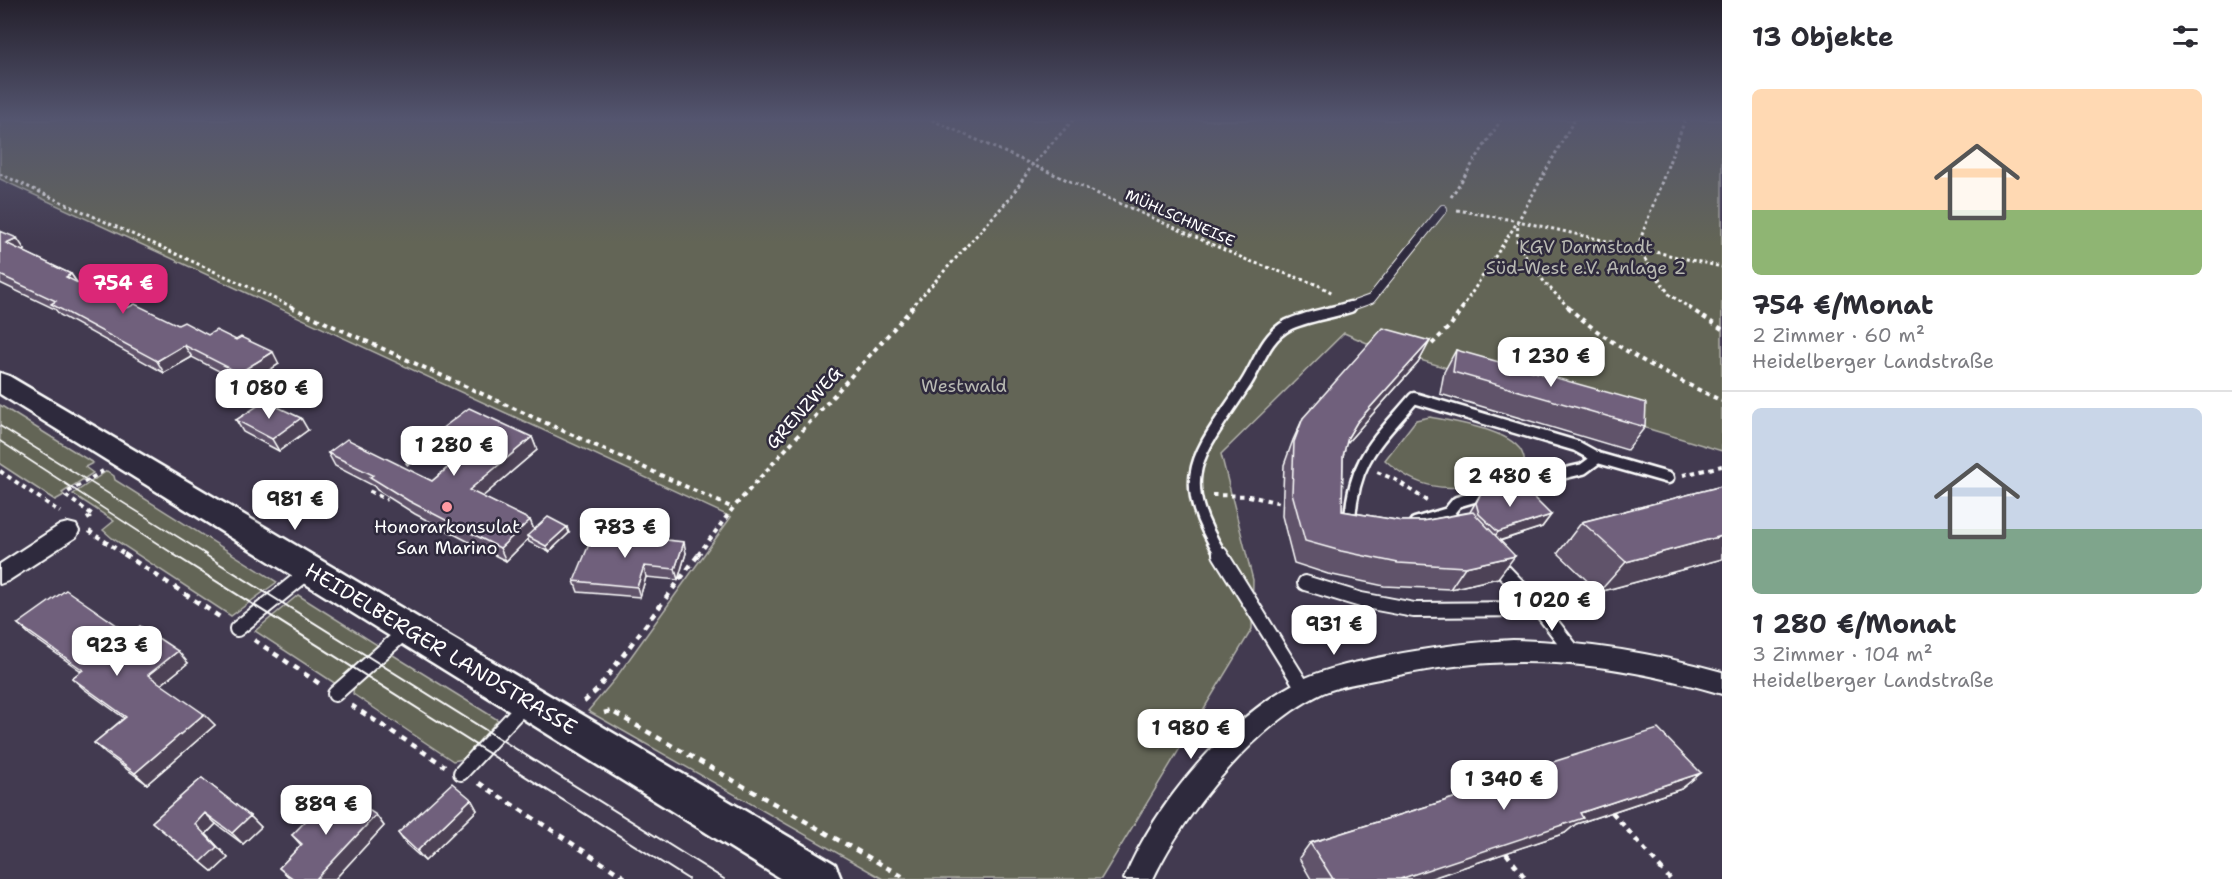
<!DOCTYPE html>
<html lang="de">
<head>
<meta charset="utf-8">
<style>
	:root { --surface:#fff; --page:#f2f2f3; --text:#2b2b33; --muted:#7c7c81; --line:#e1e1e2; --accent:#db2777 }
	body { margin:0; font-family:"Shantell Sans",sans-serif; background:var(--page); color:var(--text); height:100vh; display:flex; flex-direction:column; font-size:22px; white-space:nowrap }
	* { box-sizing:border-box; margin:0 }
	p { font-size:20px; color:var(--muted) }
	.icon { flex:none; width:33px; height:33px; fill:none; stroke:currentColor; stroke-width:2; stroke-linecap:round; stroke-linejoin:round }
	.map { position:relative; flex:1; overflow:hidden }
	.sheet { display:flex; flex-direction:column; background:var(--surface); width:510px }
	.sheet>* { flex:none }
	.price { position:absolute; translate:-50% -51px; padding:0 14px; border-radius:12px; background:#fff; color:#222; font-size:20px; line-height:39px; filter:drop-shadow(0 2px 3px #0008) }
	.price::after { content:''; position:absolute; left:50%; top:36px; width:18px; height:14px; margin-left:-9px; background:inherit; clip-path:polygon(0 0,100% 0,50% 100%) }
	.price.current { background:var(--accent); color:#fff }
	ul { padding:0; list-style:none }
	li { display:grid; align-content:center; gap:12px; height:318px; padding:0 30px }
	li+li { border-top:2px solid var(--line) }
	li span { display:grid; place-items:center; height:186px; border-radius:9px; color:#555 }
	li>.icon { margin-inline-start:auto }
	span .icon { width:108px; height:108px; fill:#fffc; stroke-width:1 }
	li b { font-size:26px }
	h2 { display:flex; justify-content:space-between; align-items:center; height:72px; padding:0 30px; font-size:26px }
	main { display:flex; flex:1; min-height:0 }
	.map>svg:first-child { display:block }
	.green { fill:#646557; stroke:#b2b2ab; stroke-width:1.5 }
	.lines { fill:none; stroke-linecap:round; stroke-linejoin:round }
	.lane-far2-casing { stroke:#fff; stroke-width:10 }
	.lane-far1-casing { stroke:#fff; stroke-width:15 }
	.lane-casing { stroke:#fff; stroke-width:18 }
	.street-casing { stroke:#fff; stroke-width:4 }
	.secondary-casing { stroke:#fff; stroke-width:5 }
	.path-far2 { stroke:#fff; stroke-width:3; stroke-dasharray:3 3; stroke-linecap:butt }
	.path-far1 { stroke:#fff; stroke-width:4; stroke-dasharray:4.5 4.5; stroke-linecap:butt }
	.path { stroke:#fff; stroke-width:4.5; stroke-dasharray:6 6; stroke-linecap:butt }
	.lane-far2 { stroke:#2f2a3d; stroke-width:8 }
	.lane-far1 { stroke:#2f2a3d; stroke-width:10 }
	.lane { stroke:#2f2a3d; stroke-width:14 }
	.street { fill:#2f2a3d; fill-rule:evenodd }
	.secondary { fill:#2f2a3d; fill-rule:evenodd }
	.tram-far1 { stroke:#fff; stroke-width:1.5 }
	.tram { stroke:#fff; stroke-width:2 }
	.wall { fill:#60536a; stroke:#fff; stroke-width:1.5 }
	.shaded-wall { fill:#4e4356; stroke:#fff; stroke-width:1.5 }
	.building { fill:#70607b; stroke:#fff; stroke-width:1.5 }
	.poi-dot { fill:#ff9aa2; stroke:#2f2a3d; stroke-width:2 }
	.labels { text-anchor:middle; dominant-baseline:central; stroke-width:5; stroke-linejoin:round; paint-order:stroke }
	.far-street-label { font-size:15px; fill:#fff; stroke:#2f2a3d }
	.park-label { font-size:18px; fill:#b9bab3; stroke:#2f2a3d }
	.street-label { font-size:18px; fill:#fff; stroke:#2f2a3d }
	.poi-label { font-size:18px; fill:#fff; stroke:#2f2a3d }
	.near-street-label { font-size:21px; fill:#fff; stroke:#2f2a3d }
</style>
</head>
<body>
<main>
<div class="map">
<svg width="1722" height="879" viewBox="0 0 1722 879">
	<rect width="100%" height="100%" fill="#423a50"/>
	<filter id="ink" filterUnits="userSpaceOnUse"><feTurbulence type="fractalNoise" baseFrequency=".0167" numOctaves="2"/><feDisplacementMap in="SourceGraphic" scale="12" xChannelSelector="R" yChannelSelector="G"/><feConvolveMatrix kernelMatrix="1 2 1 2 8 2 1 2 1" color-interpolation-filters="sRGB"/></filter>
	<g filter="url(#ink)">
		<path class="green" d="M0 120H1722V451L1374 346 1344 333 1221 454 1253 580 1252 629 1101 879H883L588 711 615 679 731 517 0 179Z
			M0 405 93 463 85 467 93 473 62 493 64 495 55 500 0 464Z
			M1430 417C1453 422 1515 430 1523 455 1525 459 1524 465 1525 469 1511 482 1505 481 1486 484 1445 491 1418 490 1385 460L1416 420Z
			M107 471 114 476 115 480 277 582 231 616 112 538 103 530 114 521 73 494Z
			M298 595 379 646 336 684 255 631Z
			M393 655 498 720 463 759 453 761 353 694 354 685 384 658Z"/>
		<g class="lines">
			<g class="lane-far2-casing">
				<path id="lane-far2" d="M1346 308 1371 299 1443 209"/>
			</g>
			<g class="lane-far1-casing">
				<path id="lane-far1" d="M1448 513 1457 502 1514 485 1583 469 1598 458
					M1355 522 1350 521C1353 459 1377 442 1414 398L1576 446 1598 458 1668 478
					M1415 523 1448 513 1459 525
					M1221 555C1171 473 1200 454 1246 383 1259 363 1265 337 1288 325 1304 317 1332 313 1350 307"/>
			</g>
			<g class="lane-casing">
				<path id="lane" d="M1220 554 1305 691
					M1495 562 1540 609 1575 654
					M1305 583 1361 600 1414 610 1540 609
					M237 629 308 572
					M335 694 405 632
					M461 773 525 704"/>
			</g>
			<g class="street-casing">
				<path id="street" d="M68 523 76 525 79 531 76 537 8 581 0 584V564L60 525Z
					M1513 640C1585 642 1653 653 1722 672V694C1606 660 1508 651 1389 677 1367 682 1344 684 1323 693 1255 725 1185 812 1153 879H1124C1154 805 1230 714 1303 679 1330 667 1358 662 1387 656 1429 648 1469 642 1513 640Z"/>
			</g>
			<g class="secondary-casing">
				<path id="secondary" d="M0 373 9 376 835 864 841 879H781L0 394Z"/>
			</g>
			<path class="path-far2" d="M932 120 1247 260 1318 285 1333 293
				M1685 120 1637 248 1670 295 1690 308
				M0 174 295 308
				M1451 197 1501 120
				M1457 210 1518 221 1722 267
				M1518 221 1517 243 1545 283 1569 308
				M911 308 1010 198 1034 163 1073 120
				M1462 308 1518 221 1574 120"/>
			<path class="path-far1" d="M291 307 733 508
				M1568 307C1612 348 1668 375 1722 401
				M1688 307 1722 329
				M1432 344 1451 325 1463 307
				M399 470 429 446 460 461
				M0 471 60 512
				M1377 472 1396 480 1427 501
				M1683 475 1722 466
				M379 485 371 492 387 500
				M1212 495 1249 496 1285 504
				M87 519 93 515 66 496 68 492 103 471
				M89 531 126 555
				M698 555 733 508 913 307"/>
			<path class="path" d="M124 554 223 619
				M254 640 320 684
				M584 702 597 690 699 554
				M351 705 445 766
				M604 713 611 711 907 879
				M479 783 627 879
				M1612 812 1670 879
				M1506 853 1526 879"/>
			<use href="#lane-far2" class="lane-far2"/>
			<use href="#lane-far1" class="lane-far1"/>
			<use href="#lane" class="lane"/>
			<use href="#street" class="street"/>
			<use href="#secondary" class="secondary"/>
			<path class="tram-far1" d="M0 426 207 555
				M0 441 175 555"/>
			<path class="tram" d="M173 554 688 879
				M204 554 724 879"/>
		</g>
		<path class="wall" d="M0 231 25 250 22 251 71 274 77 282 127 308 208 335 279 364 246 385 192 357 164 373 60 315 55 309 0 283Z
			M1430 341 1418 363 1346 444 1343 456 1342 511 1402 521H1423L1470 512 1481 493 1551 515 1542 527 1500 541 1498 578 1450 589 1384 586 1328 574 1294 563 1282 516 1284 465 1293 440 1303 418Z
			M1456 350 1645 427 1627 450 1440 394 1444 372Z
			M236 420 308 430 279 451 243 432Z
			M436 433 532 437 537 450 482 497 530 520 534 530 569 533 549 552 529 542 528 539 506 561 415 514 377 490 374 486 335 466 328 453 432 481 461 456 442 447Z
			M1722 486V559L1599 592 1558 553 1582 522Z
			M686 553 678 580 646 577 640 597 578 592 574 581Z
			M18 624 130 634 188 663 161 685 215 725 147 784 106 754 94 743 124 718 84 689 72 678 81 671 30 635Z
			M1540 766 1701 773 1681 789 1576 824 1565 833 1429 879H1311L1299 858 1310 843 1534 773Z
			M202 778 250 816 261 827 243 844 216 824 206 834 228 858 213 872 152 822Z
			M471 799 477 810 425 861 406 844 398 833Z
			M376 815 384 826 335 879H291L279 868 301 845 292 835Z"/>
		<path class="shaded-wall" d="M17 238 25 250 14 255 6 243Z
			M71 274 79 286 66 277Z
			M1430 341 1418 363 1345 445 1348 437 1357 422Z
			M184 345 192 357 164 373 157 361Z
			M273 352 279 364 246 385 239 373Z
			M301 418 308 430 279 451 272 439Z
			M532 437 537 450 474 504 469 490Z
			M1551 515 1542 527 1489 544 1498 532Z
			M530 520 535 533 527 536 528 539 506 561 500 548Z
			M567 527 569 533 549 552 546 546Z
			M1722 536V559L1599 592 1626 562Z
			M684 542 686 553 678 580 675 569Z
			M1515 556 1498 578 1450 589 1465 567Z
			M644 566 646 577 640 597 637 587Z
			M178 651 188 663 158 687 148 675Z
			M204 714 215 725 147 784 135 773Z
			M1701 773 1681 789 1576 824 1565 833 1429 879H1400L1580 813Z
			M471 799 477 810 425 861 417 851Z
			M205 813 216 824 206 834 228 858 213 872 201 862 195 824Z
			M376 815 384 826 335 879H316Z
			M250 816 261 827 243 844 232 833Z"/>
		<path class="building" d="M0 231 17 238 6 243 71 274 66 277 127 308 135 304 178 325 184 322 208 335 216 330 236 340 241 337 273 352 239 373 184 345 157 361 51 304 56 301 0 275Z
			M1383 328 1430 341 1357 422 1348 437 1343 456 1342 511 1402 521H1423L1473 512 1515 556 1465 567 1398 563 1341 551 1305 541 1292 493 1294 442 1303 418Z
			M1456 350 1646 403 1645 427 1453 372Z
			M265 401 301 418 272 439 236 420Z
			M469 408 532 437 469 490 530 520 500 548 409 501 370 477 373 475 328 453 347 439 432 481 469 450 436 433Z
			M1521 485 1551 515 1498 532 1479 514 1476 503 1481 493Z
			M1722 486V536L1626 562 1582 522Z
			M548 517 567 527 546 546 527 536Z
			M594 532 684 542 675 569 644 566 637 587 574 581Z
			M66 590 130 634 140 626 178 651 148 675 204 714 135 773 94 743 126 717 72 678 83 670 18 624Z
			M1658 729 1701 773 1580 813 1583 818 1400 879H1333L1310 843 1543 770 1540 766Z
			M202 778 250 816 232 833 205 813 195 824 217 847 201 862 152 822Z
			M452 783 471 799 417 851 398 833Z
			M337 789 376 815 316 879H294L279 868 302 844 292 835Z"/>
	</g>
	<linearGradient id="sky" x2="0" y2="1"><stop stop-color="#24202c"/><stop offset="0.49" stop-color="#54556f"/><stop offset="1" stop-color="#54556f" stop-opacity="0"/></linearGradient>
	<rect width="1722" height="243" fill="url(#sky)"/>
	<circle class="poi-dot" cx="447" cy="507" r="6"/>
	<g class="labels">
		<g class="far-street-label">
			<text transform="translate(1180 218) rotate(24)">MÜHLSCHNEISE</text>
		</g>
		<g class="park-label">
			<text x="1586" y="247">KGV Darmstadt<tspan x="1586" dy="21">Süd-West e.V. Anlage 2</tspan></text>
			<text x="964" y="386">Westwald</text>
		</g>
		<g class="street-label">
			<text transform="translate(804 408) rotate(-48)">GRENZWEG</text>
		</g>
		<g class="poi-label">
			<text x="447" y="527">Honorarkonsulat<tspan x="447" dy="21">San Marino</tspan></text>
		</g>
		<g class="near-street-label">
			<text transform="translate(441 649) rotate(31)">HEIDELBERGER LANDSTRASSE</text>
		</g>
	</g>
</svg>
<b class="price current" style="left:123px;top:315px">754 €</b>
<b class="price" style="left:1551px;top:388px">1 230 €</b>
<b class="price" style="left:269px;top:420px">1 080 €</b>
<b class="price" style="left:454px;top:477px">1 280 €</b>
<b class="price" style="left:1510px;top:508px">2 480 €</b>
<b class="price" style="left:295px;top:531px">981 €</b>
<b class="price" style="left:625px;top:559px">783 €</b>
<b class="price" style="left:1552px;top:632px">1 020 €</b>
<b class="price" style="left:1334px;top:656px">931 €</b>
<b class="price" style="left:117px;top:677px">923 €</b>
<b class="price" style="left:1191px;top:760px">1 980 €</b>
<b class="price" style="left:1504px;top:811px">1 340 €</b>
<b class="price" style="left:326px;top:836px">889 €</b>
</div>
<section class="sheet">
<h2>13 Objekte<svg class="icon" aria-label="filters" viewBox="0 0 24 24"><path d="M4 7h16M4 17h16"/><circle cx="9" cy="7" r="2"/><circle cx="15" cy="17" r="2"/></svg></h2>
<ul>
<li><span style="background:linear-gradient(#ffd9b3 65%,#8fb573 0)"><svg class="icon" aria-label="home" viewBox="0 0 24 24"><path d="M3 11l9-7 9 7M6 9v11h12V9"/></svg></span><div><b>754 €/Monat</b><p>2 Zimmer · 60 m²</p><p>Heidelberger Landstraße</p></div></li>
<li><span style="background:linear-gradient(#c9d6e8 65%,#7fa58c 0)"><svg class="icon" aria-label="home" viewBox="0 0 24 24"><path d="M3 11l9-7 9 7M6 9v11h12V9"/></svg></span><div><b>1 280 €/Monat</b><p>3 Zimmer · 104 m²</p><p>Heidelberger Landstraße</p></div></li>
</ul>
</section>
</main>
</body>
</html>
